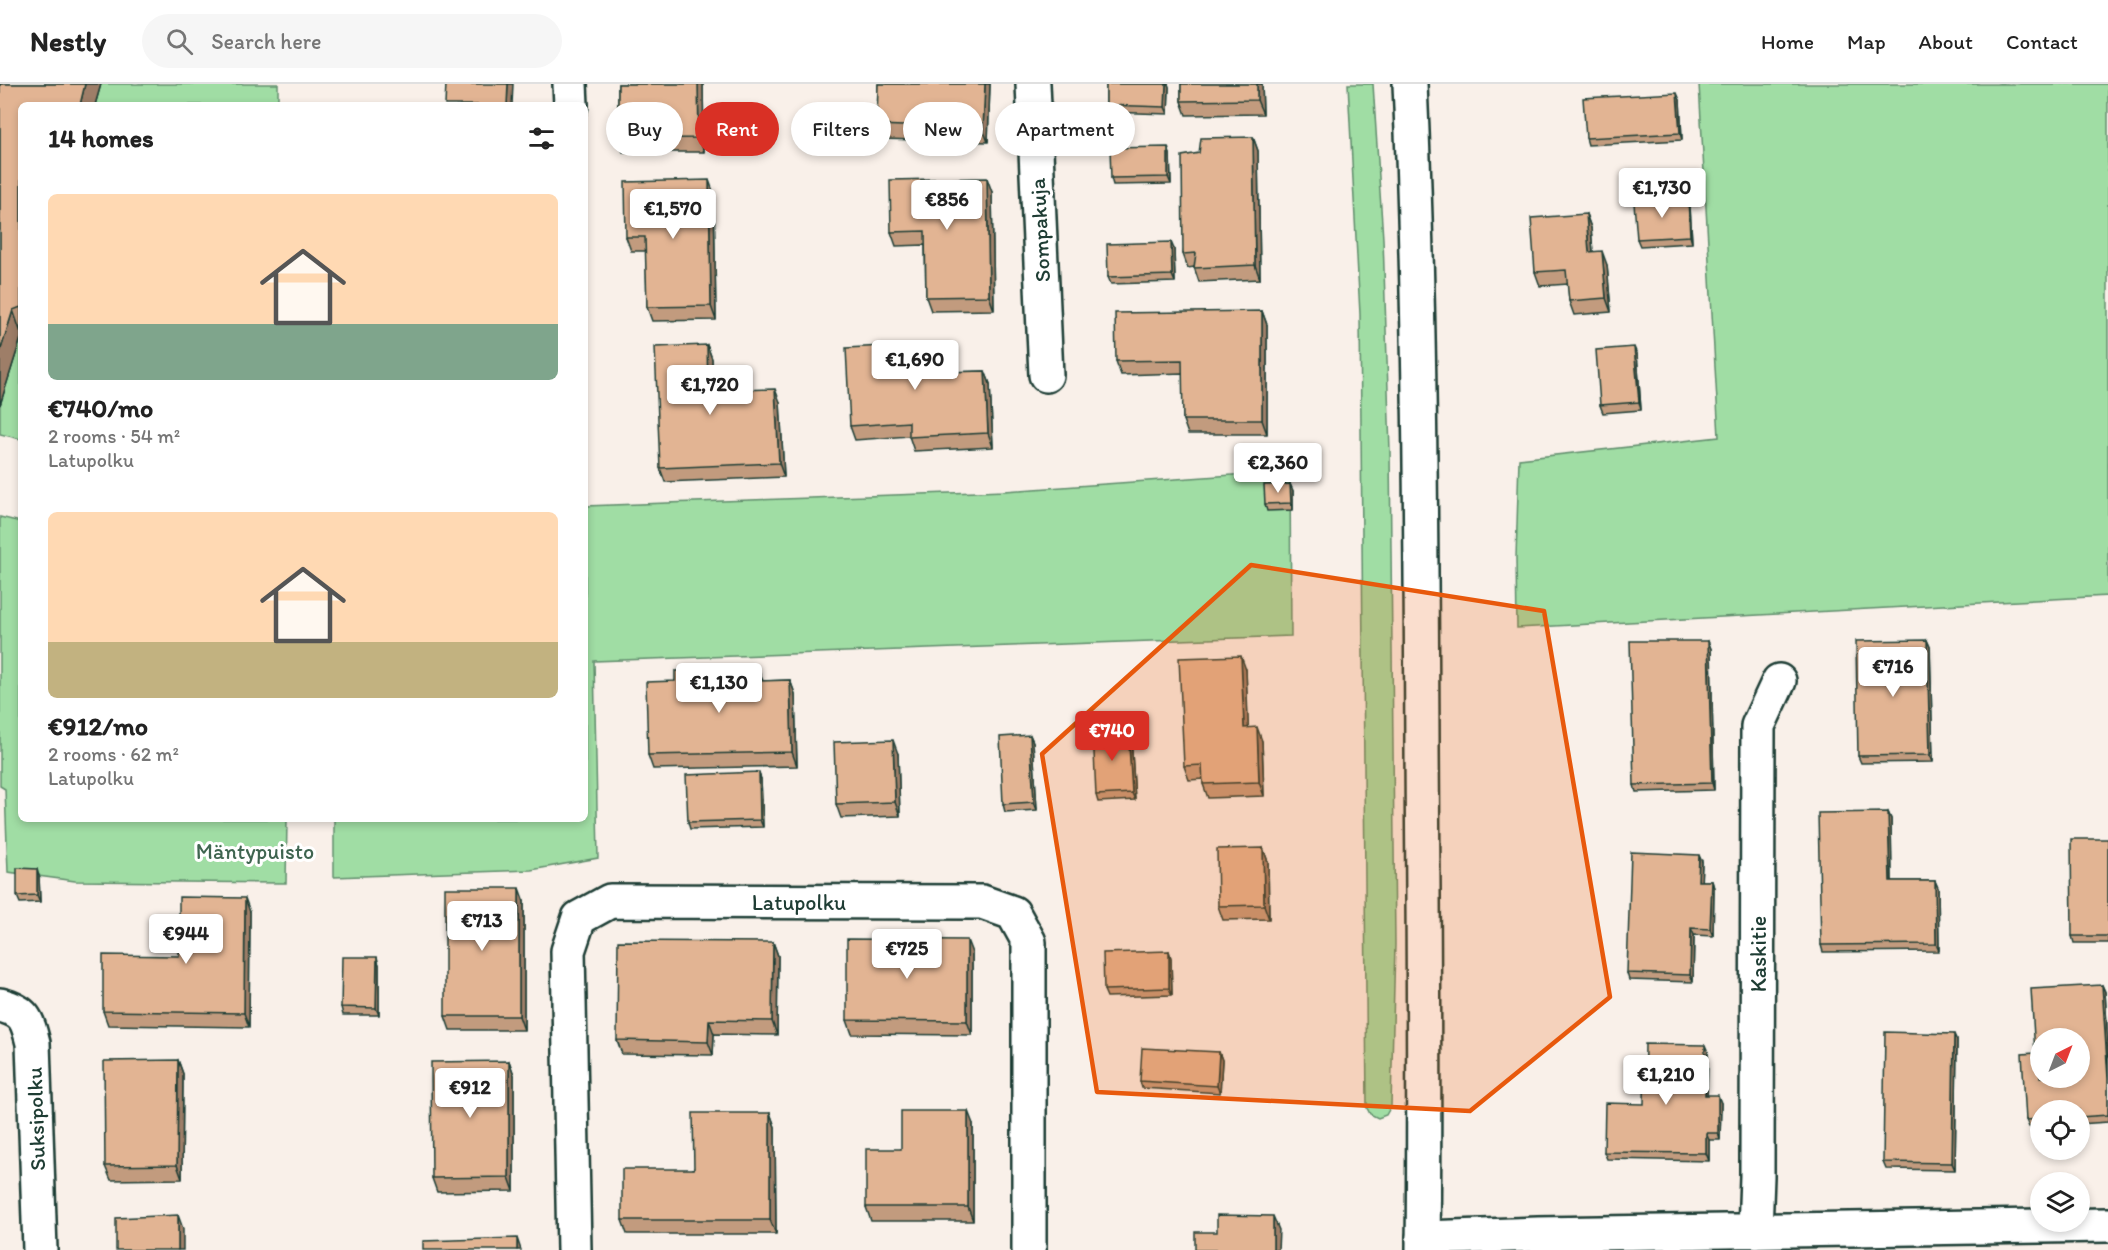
<!DOCTYPE html>
<html lang="en">
<head>
<meta charset="utf-8">
<style>
	:root { --surface:#fff; --page:#f6f6f6; --text:#222; --muted:#767676; --line:#e0e0e0; --accent:#d93025 }
	body { margin:0; font-family:Itim,sans-serif; background:var(--page); color:var(--text); height:100vh; display:flex; flex-direction:column; font-size:22px; white-space:nowrap }
	* { box-sizing:border-box; margin:0 }
	p { font-size:20px; color:var(--muted) }
	.icon { flex:none; width:33px; height:33px; fill:none; stroke:currentColor; stroke-width:2; stroke-linecap:round; stroke-linejoin:round }
	.map { position:relative; flex:1; overflow:hidden }
	.details { position:absolute; left:18px; top:18px; width:570px; height:720px; display:flex; flex-direction:column; background:var(--surface); border-radius:9px; box-shadow:0 3px 9px #0003 }
	.details>* { flex:none }
	.guide { position:absolute; left:606px; top:18px; width:570px; height:54px; display:flex; gap:12px }
	.needle { width:39px; rotate:42deg }
	.controls { position:absolute; left:2030px; top:944px; display:grid; gap:12px }
	.controls a { display:grid; place-items:center; width:60px; height:60px; border-radius:50%; background:var(--surface); box-shadow:0 3px 9px #0003; font-size:30px }
	.price { position:absolute; translate:-50% -51px; padding:0 14px; border-radius:6px; background:#fff; color:#222; font-size:20px; line-height:39px; filter:drop-shadow(0 2px 3px #0008) }
	.price::after { content:''; position:absolute; left:50%; top:36px; width:18px; height:14px; margin-left:-9px; background:inherit; clip-path:polygon(0 0,100% 0,50% 100%) }
	.price.current { background:var(--accent); color:#fff }
	ul { padding:0; list-style:none }
	li { display:grid; align-content:center; gap:12px; height:318px; padding:0 30px }
	li span { display:grid; place-items:center; height:186px; border-radius:9px; color:#555 }
	li>.icon { margin-inline-start:auto }
	span .icon { width:108px; height:108px; fill:#fffc; stroke-width:1 }
	li b { font-size:26px }
	h2 { display:flex; justify-content:space-between; align-items:center; height:72px; padding:0 30px; font-size:26px }
	.chip { padding:0 21px; border-radius:27px; background:var(--surface); box-shadow:0 3px 9px #0003; font-size:21px; line-height:54px }
	.chip.current { background:var(--accent); color:#fff }
	header { display:flex; align-items:center; gap:36px; box-sizing:border-box; height:84px; padding:0 30px; background:var(--surface); border-bottom:2px solid var(--line) }
	header strong { font-size:28px }
	nav { display:flex; gap:33px; margin-inline-start:auto; font-size:21px }
	.search { width:420px; height:54px; background:var(--page); display:flex; align-items:center; gap:15px; box-sizing:border-box; padding:0 21px; border-radius:33px; color:var(--muted); font-size:22px }
	.map>svg:first-child { display:block }
	.green { fill:#a0dda4; stroke:#608d6c; stroke-width:1.5 }
	.lines { fill:none; stroke-linecap:round; stroke-linejoin:round }
	.minor-casing { stroke:#1f3d34; stroke-width:38 }
	.tertiary-casing { stroke:#1f3d34; stroke-width:38 }
	.minor { stroke:#fff; stroke-width:33 }
	.tertiary { stroke:#fff; stroke-width:33 }
	.wall { fill:#c29b7e; stroke:#1f3d34; stroke-width:1.5 }
	.shaded-wall { fill:#9e7e67; stroke:#1f3d34; stroke-width:1.5 }
	.building { fill:#e2b493; stroke:#1f3d34; stroke-width:1.5; fill-rule:evenodd }
	.marked { fill:#e8590c; fill-opacity:0.2; stroke:#e8590c; stroke-width:4.5; stroke-linejoin:round }
	.labels { text-anchor:middle; dominant-baseline:central; stroke-width:6; stroke-linejoin:round; paint-order:stroke }
	.street-label { font-size:22px; fill:#1f3d34; stroke:#fff }
	.park-label { font-size:22px; fill:#3f6550; stroke:#fff }
</style>
</head>
<body>
<header>
<strong>Nestly</strong>
<div class="search"><svg class="icon" aria-label="search" viewBox="0 0 24 24"><circle cx="10" cy="10" r="6"/><path d="M15 15l6 6"/></svg>Search here</div>
<nav><a>Home</a><a>Map</a><a>About</a><a>Contact</a></nav>
</header>
<div class="map">
<svg width="2108" height="1166" viewBox="0 0 2108 1166">
	<rect width="100%" height="100%" fill="#f9f0e9"/>
	<filter id="ink" filterUnits="userSpaceOnUse"><feTurbulence type="fractalNoise" baseFrequency=".0167" numOctaves="2"/><feDisplacementMap in="SourceGraphic" scale="12" xChannelSelector="R" yChannelSelector="G"/><feConvolveMatrix kernelMatrix="1 2 1 2 8 2 1 2 1" color-interpolation-filters="sRGB"/></filter>
	<g filter="url(#ink)">
		<path class="green" d="M0 0H278V21H21V355L0 350Z
			M1348 0H1373L1383 155 1390 367 1395 860 1391 1022 1386 1031 1378 1034 1370 1030 1367 1024 1360 230Z
			M1699 0H2108V512L1517 544 1516 474 1519 375 1719 353Z
			M1290 387 1291 552 594 577 598 774 531 786 334 793V735H585V422L1005 407Z
			M0 433 21 438V735H287L286 799 75 797 8 788 5 705 0 702Z"/>
		<g class="lines">
			<g class="minor-casing">
				<path id="minor" d="M570 0 571 21
					M1033 0 1046 291
					M0 921C25 927 27 935 33 959L40 1166
					M1755 1147 1757 1092 1758 642 1779 597
					M1423 1154 1538 1150 2108 1141
					M574 1166 568 867 579 834 610 817 982 818 1013 829 1029 858V1166"/>
			</g>
			<g class="tertiary-casing">
				<path id="tertiary" d="M1410 0C1420 221 1421 441 1422 662 1423 830 1425 998 1423 1166"/>
			</g>
			<use href="#minor" class="minor"/>
			<use href="#tertiary" class="tertiary"/>
		</g>
		<path class="wall" d="M0 0H101L95 21H21V254L0 321Z
			M618 0H703L704 68H623L618 55Z
			M878 0H990L988 58 882 55 877 41Z
			M1106 0H1168L1169 3 1168 30 1108 28 1106 21Z
			M1181 0H1262L1263 30 1186 31 1181 17Z
			M1680 16 1682 56 1588 61 1586 54Z
			M1253 53 1258 67 1260 195 1199 198 1194 183 1188 184 1183 170 1199 69Z
			M1170 70 1171 100 1113 101 1111 94Z
			M992 108 994 226 931 227 926 213 925 161 896 162 891 148Z
			M714 110 716 236 652 237 647 223 646 167H631L626 153Z
			M1690 122 1692 159 1640 162 1637 155Z
			M1586 130 1591 144 1593 168 1607 181 1611 228 1574 231 1569 217 1568 200 1540 202 1535 188Z
			M1174 165 1175 198 1111 200 1108 193Z
			M1262 227 1267 241V350H1188L1183 336V289L1121 291 1116 277Z
			M707 261 712 275 713 307 780 318 784 393 665 398 660 384Z
			M1637 270 1641 326 1603 329 1600 321Z
			M948 273 949 288 985 287 990 300 993 363 914 367 909 352 855 356 850 342Z
			M1290 400 1293 407V426L1267 427 1265 420Z
			M1927 556 1930 563 1933 678 1861 679 1858 672Z
			M1708 557 1711 565 1714 706 1636 708 1634 701Z
			M758 585 763 597 790 596 795 610 797 682 653 685 648 671 675 597Z
			M1246 586 1248 644 1262 657 1264 712 1208 714 1203 700V695L1189 696 1184 682Z
			M1128 645 1131 652 1135 716 1098 718 1096 711Z
			M1030 651 1033 658 1037 726 1005 728 1003 720Z
			M898 670 900 732 841 734 836 720Z
			M761 695 763 743 690 745 688 738Z
			M1888 728 1891 735 1892 797H1935L1938 804 1939 867 1823 868 1821 861Z
			M2108 755V859H2074L2072 852Z
			M1263 764 1268 778 1269 835 1223 836 1218 822Z
			M1702 778 1701 797H1712L1714 804 1713 852 1694 851 1693 898 1629 896 1627 889Z
			M39 792 40 818 20 819 17 812Z
			M524 818V946H450L445 932Z
			M250 828 249 943 108 941 103 927Z
			M773 858 778 872 777 951 714 950 713 971 622 970 617 956Z
			M1169 867 1171 874 1172 911 1107 913 1104 906Z
			M972 869V951L852 950 847 936Z
			M379 881V931H343L341 923Z
			M2102 901 2105 908 2108 960V1038L2079 1040V1026H2040V1042L2029 1043 2026 1036 2035 969Z
			M1957 957 1955 1086 1886 1085 1883 1078Z
			M1219 968 1222 976 1220 1009 1142 1004 1140 997Z
			M1708 968 1707 1011 1721 1019 1720 1056H1709V1077L1607 1075 1604 1068 1644 1020Z
			M178 976 183 990 182 1095 111 1096 105 1082Z
			M509 977 514 991V1107L437 1108 432 1094Z
			M770 1029 775 1043 776 1150H627L622 1136Z
			M973 1040V1137H871L866 1123 901 1065Z"/>
		<path class="shaded-wall" d="M85 0H101L95 21H80Z
			M508 0H513L512 21H507Z
			M698 0H703L704 68 699 54Z
			M985 0H990L988 58 983 45Z
			M1166 0H1168L1169 3 1168 30 1165 23Z
			M1257 0H1262L1263 30 1257 16Z
			M1677 9 1680 16 1682 56 1680 49Z
			M1253 53 1258 67 1260 195 1255 181Z
			M1168 63 1170 70 1171 100 1168 93Z
			M987 94 992 108 994 226 989 212Z
			M709 96 714 110 716 236 711 222Z
			M1688 115 1690 122 1692 159 1690 152Z
			M1586 130 1591 144 1594 182 1589 168Z
			M1171 158 1174 165 1175 198 1172 191Z
			M1602 167 1607 181 1611 228 1606 214Z
			M13 226 21 249V254L0 321V268Z
			M1262 227 1267 241V350L1262 336Z
			M943 259 948 273 950 302 945 288Z
			M707 261 712 275 713 321 708 307Z
			M1634 263 1637 270 1641 326 1639 318Z
			M985 287 990 300 993 363 988 349Z
			M775 305 780 318 784 393 779 379Z
			M1290 400 1293 407V426L1291 419Z
			M1927 556 1930 563 1933 678 1930 671Z
			M1708 557 1711 565 1714 706 1712 699Z
			M1241 572 1246 586 1249 658 1244 644Z
			M758 585 763 599 758 597Z
			M790 596 795 610 797 682 792 668Z
			M1257 643 1262 657 1264 712 1259 698Z
			M1128 645 1131 652 1135 716 1132 709Z
			M1030 651 1033 658 1037 726 1034 718Z
			M893 656 898 670 900 732 895 718Z
			M759 688 761 695 763 743 760 736Z
			M1888 728 1891 735 1892 805 1890 797Z
			M1263 764 1268 778 1269 835 1264 821Z
			M1699 771 1702 778 1701 804 1698 797Z
			M37 785 39 792 40 818 37 811Z
			M1712 797 1714 804 1713 852 1710 845Z
			M1935 797 1938 804 1939 867 1936 860Z
			M519 804 524 818V946L519 932Z
			M245 814 250 828 249 943 244 929Z
			M1691 844 1694 851 1693 898 1690 891Z
			M967 856 972 869V951L967 937Z
			M773 858 778 872 777 951 772 937Z
			M1169 867 1171 874 1172 911 1169 904Z
			M377 873 379 881V931L376 924Z
			M2102 901 2105 908 2108 960V995Z
			M709 936 714 950 713 971 708 958Z
			M1954 950 1957 957 1955 1086 1952 1079Z
			M1705 961 1708 968 1707 1018 1705 1011Z
			M1219 968 1222 976 1220 1009 1217 1002Z
			M178 976 183 990 182 1095 177 1081Z
			M509 977 514 991V1107L509 1093Z
			M1718 1011 1721 1019 1720 1056 1718 1049Z
			M968 1027 973 1040V1137L968 1123Z
			M770 1029 775 1043 776 1150 770 1136Z
			M1706 1049 1709 1056V1077L1706 1069Z
			M178 1131 183 1145V1166H178Z
			M1273 1132 1279 1146 1278 1166H1273Z
			M517 1154 521 1166H517Z"/>
		<path class="building" d="M0 0H85L80 21H21V223L13 226 0 268Z
			M446 0H508L507 21H445Z
			M618 0H698L699 54 618 55Z
			M878 0H985L983 45 877 41Z
			M1106 0H1166L1165 23 1106 21Z
			M1181 0H1257V16L1181 17Z
			M1677 9 1680 49 1586 54 1583 14Z
			M1253 53 1255 181 1194 184 1196 169 1183 170 1182 72 1199 69 1201 54Z
			M1168 63V93L1111 94 1110 64Z
			M987 94 989 212 926 213 925 147 891 148 890 96Z
			M709 96 711 222 647 223 645 153H626L625 98Z
			M1688 115 1690 152 1637 155 1634 119Z
			M1586 130 1589 168 1602 167 1606 214 1569 217 1566 186 1535 188 1531 134Z
			M1171 158 1172 191 1108 193 1107 160Z
			M1262 227V336H1183L1182 276 1116 277 1115 229Z
			M943 259 945 288 985 287 988 349 909 353V338L850 342 846 264Z
			M707 261 708 307 775 305 779 379 660 384 655 263Z
			M1634 263 1639 318 1600 321 1596 266Z
			M1290 400 1291 419 1265 420 1264 401Z
			M1927 556 1930 671 1858 672 1856 557Z
			M1630 557H1708L1712 699 1634 701Z
			M1241 572 1244 644 1257 643 1259 698 1203 700 1202 681 1184 682 1179 574Z
			M758 585V597L790 596 792 668 648 671 646 598 675 597V587Z
			M1128 645 1132 709 1096 711 1093 647Z
			M1030 651 1034 718 1003 720 1000 653Z
			M893 656 895 718 836 720 834 658Z
			M759 688 760 736 688 738 686 691Z
			M1888 728 1890 797H1935L1936 860 1821 861 1818 729Z
			M2071 755H2108V852H2072Z
			M1263 764 1264 821 1218 822 1217 765Z
			M1631 768 1699 771 1698 797H1712L1710 845 1691 844 1690 891 1627 889Z
			M17 784 37 785V811L17 812Z
			M445 804H519V932H445Z
			M179 813 245 814 244 929 103 927V871L179 872Z
			M847 855 967 856V937L847 936Z
			M618 857 773 858 772 937 709 936 708 958 617 956Z
			M1169 867V904L1104 906 1103 869Z
			M342 873H377L376 924 341 923Z
			M2102 901 2108 995V1031L2079 1033V1026H2040V1035L2026 1036 2022 970 2035 969 2031 905ZM2040 954H2079V993H2040Z
			M1885 948 1954 950 1952 1079 1883 1078Z
			M1645 960 1705 961V1011H1718V1049H1706V1069L1604 1068 1605 1019 1644 1020Z
			M1142 964 1219 968 1217 1002 1140 997Z
			M178 976 177 1081 105 1082 104 977Z
			M509 977V1093L432 1094 431 978Z
			M901 1027H968V1123H866V1065H901Z
			M693 1029H770V1136H622V1085H694Z
			M178 1131V1166H116V1134Z
			M1217 1131 1273 1132V1166H1195V1148H1217Z
			M517 1154V1166H423V1157Z"/>
	</g>
	<path class="marked" d="M1251 481 1544 527 1610 913 1470 1027 1097 1008 1042 670Z"/>
	<g class="labels">
		<g class="street-label">
			<text transform="translate(1040 146) rotate(-93)">Sompakuja</text>
			<text x="799" y="818">Latupolku</text>
			<text transform="translate(1758 870) rotate(-90)">Kaskitie</text>
			<text transform="translate(36 1035) rotate(-92)">Suksipolku</text>
		</g>
		<g class="park-label">
			<text x="255" y="767">Mäntypuisto</text>
		</g>
	</g>
</svg>
<div class="controls">
<a><svg class="needle" viewBox="-14 -14 28 28"><path d="M0-13l5 13h-10z" fill="#e53935"/><path d="M0 13l5-13h-10z" fill="#767676"/></svg></a>
<a><svg class="icon" aria-label="locate" viewBox="0 0 24 24"><circle cx="12" cy="12" r="6"/><path d="M12 2v4M12 18v4M2 12h4M18 12h4"/></svg></a>
<a><svg class="icon" aria-label="layers" viewBox="0 0 24 24"><path d="M12 4l9 5-9 5-9-5zM3 14l9 5 9-5"/></svg></a>
</div>
<b class="price" style="left:1662px;top:135px">€1,730</b>
<b class="price" style="left:947px;top:147px">€856</b>
<b class="price" style="left:673px;top:156px">€1,570</b>
<b class="price" style="left:915px;top:307px">€1,690</b>
<b class="price" style="left:710px;top:332px">€1,720</b>
<b class="price" style="left:1278px;top:410px">€2,360</b>
<b class="price" style="left:1893px;top:614px">€716</b>
<b class="price" style="left:719px;top:630px">€1,130</b>
<b class="price current" style="left:1112px;top:678px">€740</b>
<b class="price" style="left:482px;top:868px">€713</b>
<b class="price" style="left:186px;top:881px">€944</b>
<b class="price" style="left:907px;top:896px">€725</b>
<b class="price" style="left:1666px;top:1022px">€1,210</b>
<b class="price" style="left:470px;top:1035px">€912</b>
<div class="guide">
<a class="chip">Buy</a>
<a class="chip current">Rent</a>
<a class="chip">Filters</a>
<a class="chip">New</a>
<a class="chip">Apartment</a>
</div>
<section class="details">
<h2>14 homes<svg class="icon" aria-label="filters" viewBox="0 0 24 24"><path d="M4 7h16M4 17h16"/><circle cx="9" cy="7" r="2"/><circle cx="15" cy="17" r="2"/></svg></h2>
<ul>
<li><span style="background:linear-gradient(#ffd9b3 70%,#7fa58c 0)"><svg class="icon" aria-label="home" viewBox="0 0 24 24"><path d="M3 11l9-7 9 7M6 9v11h12V9"/></svg></span><div><b>€740/mo</b><p>2 rooms · 54 m²</p><p>Latupolku</p></div></li>
<li><span style="background:linear-gradient(#ffd9b3 70%,#c2b280 0)"><svg class="icon" aria-label="home" viewBox="0 0 24 24"><path d="M3 11l9-7 9 7M6 9v11h12V9"/></svg></span><div><b>€912/mo</b><p>2 rooms · 62 m²</p><p>Latupolku</p></div></li>
</ul>
</section>
</div>
</body>
</html>
